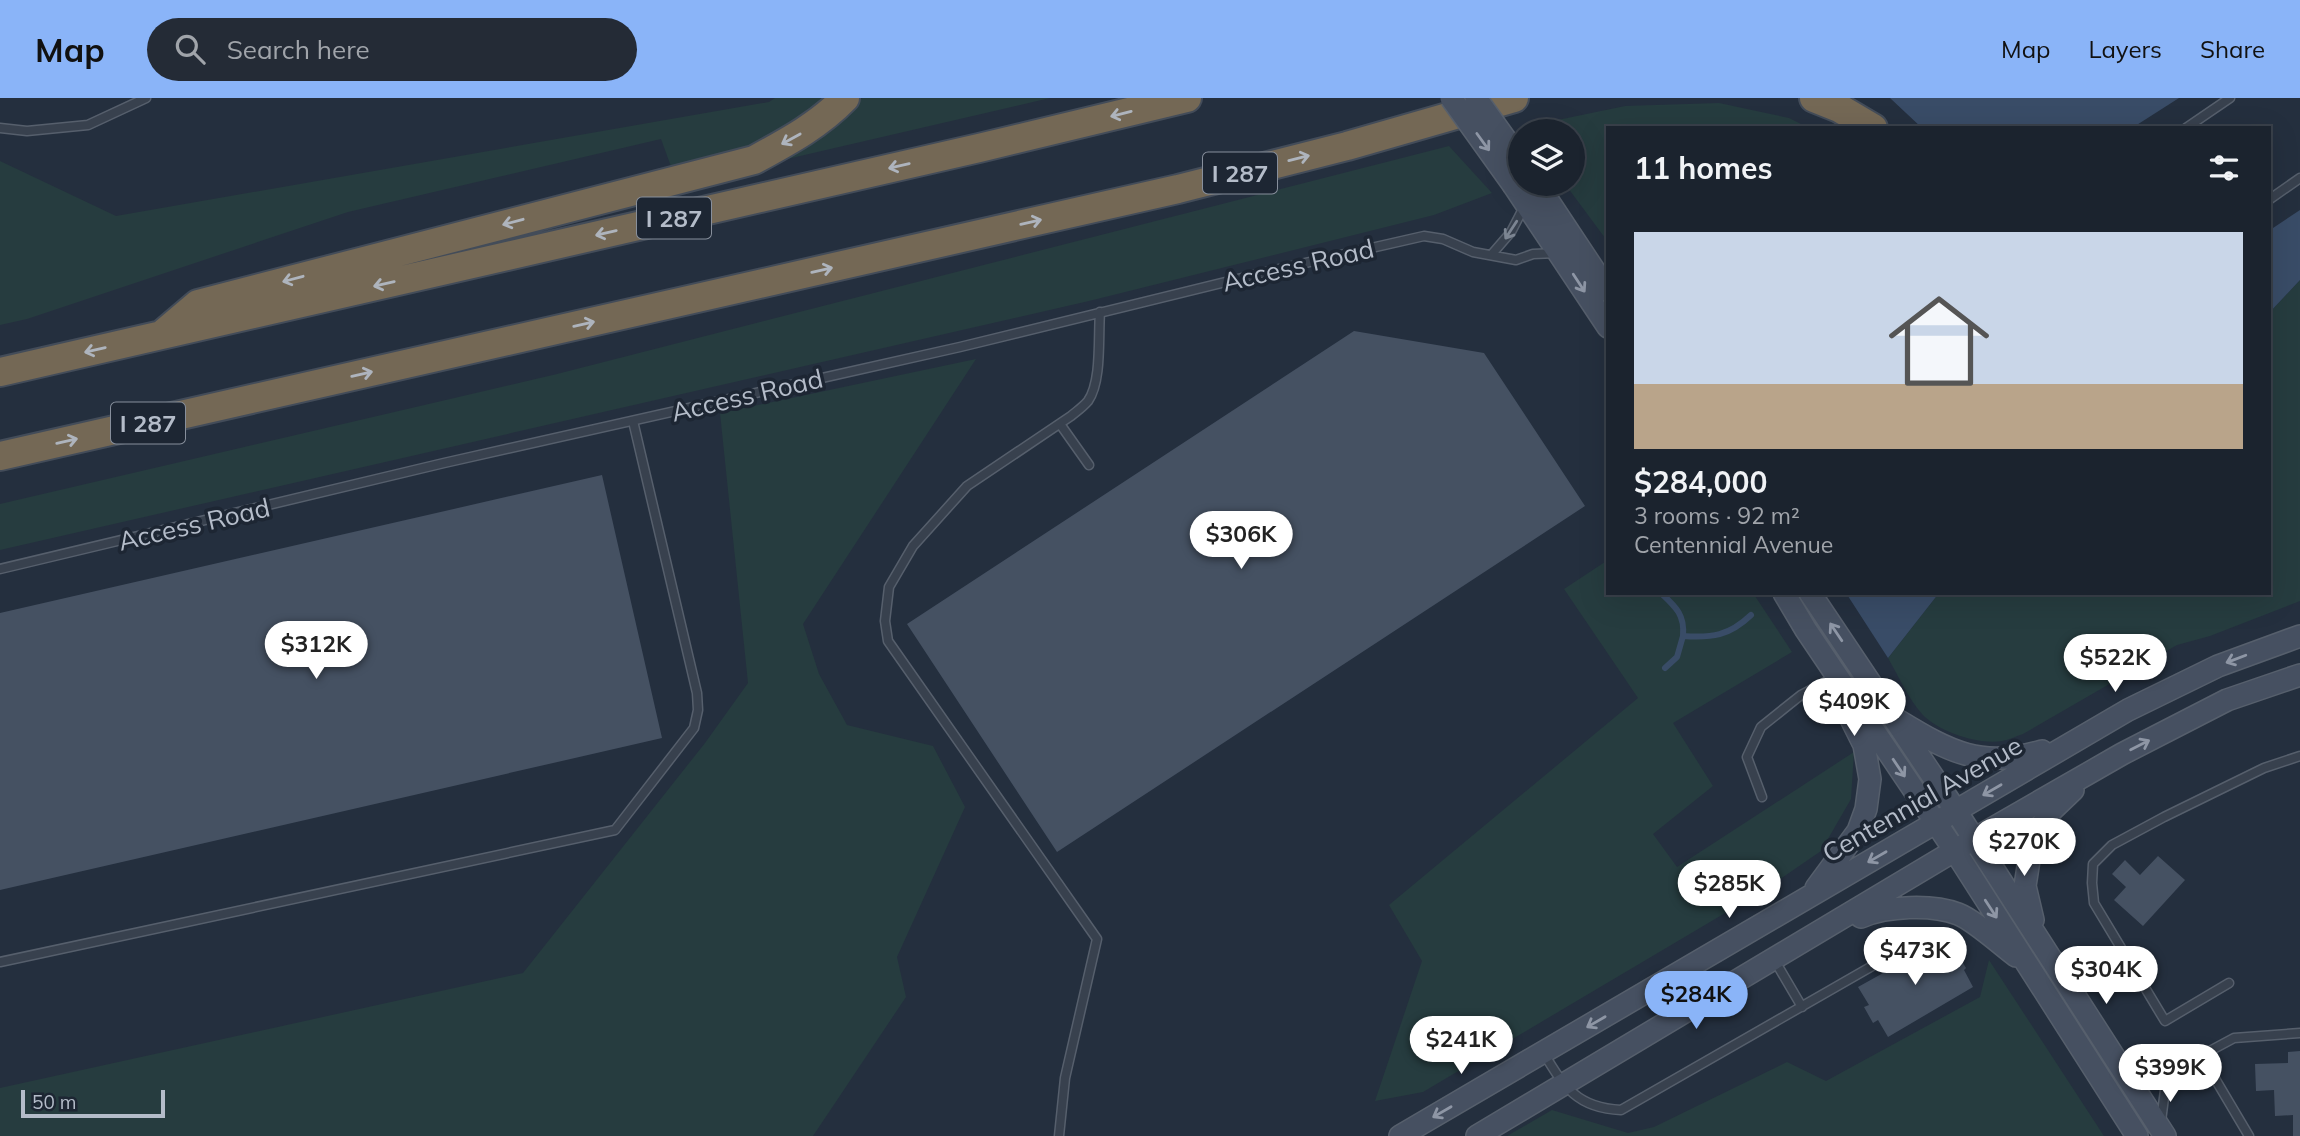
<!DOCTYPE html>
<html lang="en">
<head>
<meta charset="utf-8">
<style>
	:root { --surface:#1b232e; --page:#242b36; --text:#f1f3f6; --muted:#a0a4aa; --line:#39404a; --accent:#8ab4f8 }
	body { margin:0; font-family:Mulish,sans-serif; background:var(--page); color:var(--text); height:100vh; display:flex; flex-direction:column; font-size:26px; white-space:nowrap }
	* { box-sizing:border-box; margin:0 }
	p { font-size:23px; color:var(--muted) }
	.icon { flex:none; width:38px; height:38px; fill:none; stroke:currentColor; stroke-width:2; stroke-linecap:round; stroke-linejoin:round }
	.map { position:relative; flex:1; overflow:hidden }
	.drawer { position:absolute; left:1606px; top:28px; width:665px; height:469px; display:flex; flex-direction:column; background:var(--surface); border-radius:0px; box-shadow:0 7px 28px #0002,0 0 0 2px var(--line) }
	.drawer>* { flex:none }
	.tools { position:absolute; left:1508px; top:21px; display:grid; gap:14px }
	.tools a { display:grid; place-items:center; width:77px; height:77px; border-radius:50%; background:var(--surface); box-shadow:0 7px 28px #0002,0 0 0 2px var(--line); font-size:35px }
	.scale { position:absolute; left:21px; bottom:18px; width:144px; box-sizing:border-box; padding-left:7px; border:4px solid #b4bcc9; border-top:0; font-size:19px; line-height:24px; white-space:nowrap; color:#b4bcc9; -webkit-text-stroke:5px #1d2633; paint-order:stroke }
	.price { position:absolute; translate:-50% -60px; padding:0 16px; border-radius:24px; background:#fff; color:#222; font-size:23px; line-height:46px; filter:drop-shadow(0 2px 4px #0008) }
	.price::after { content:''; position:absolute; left:50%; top:42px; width:21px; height:16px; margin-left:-10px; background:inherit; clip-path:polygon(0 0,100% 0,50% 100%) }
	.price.active { background:var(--accent); color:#111 }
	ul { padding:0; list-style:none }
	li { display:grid; align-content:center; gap:14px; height:371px; padding:0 28px }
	li span { display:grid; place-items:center; height:217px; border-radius:0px; color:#555 }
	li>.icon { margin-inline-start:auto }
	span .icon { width:126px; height:126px; fill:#fffc; stroke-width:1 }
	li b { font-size:30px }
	h2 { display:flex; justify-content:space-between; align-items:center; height:84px; padding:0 28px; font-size:30px }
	header { display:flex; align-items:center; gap:42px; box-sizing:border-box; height:98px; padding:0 35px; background:var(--accent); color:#111 }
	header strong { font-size:33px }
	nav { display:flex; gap:38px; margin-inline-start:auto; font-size:24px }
	.search { width:490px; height:63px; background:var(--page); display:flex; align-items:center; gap:18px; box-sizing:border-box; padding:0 24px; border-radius:38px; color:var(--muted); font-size:26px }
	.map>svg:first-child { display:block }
	.green { fill:#263c3f }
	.water { fill:#394c67 }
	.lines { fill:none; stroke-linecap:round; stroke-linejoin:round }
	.stream { stroke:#394c67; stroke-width:6 }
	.building { fill:#455162 }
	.service-casing { stroke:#565f6c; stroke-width:11 }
	.secondary-casing { stroke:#565f6c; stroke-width:24 }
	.motorway-casing { stroke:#434c59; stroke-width:32 }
	.service { stroke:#38414e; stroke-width:8 }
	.secondary { stroke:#465061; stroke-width:21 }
	.motorway { stroke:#746855; stroke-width:28 }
	.secondary-bridge-casing { stroke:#565f6c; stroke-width:24; stroke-linecap:butt }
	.secondary-bridge { stroke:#465061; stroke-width:21 }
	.oneway { stroke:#aeb4bd }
	.oneway2 { stroke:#8e96a5 }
	.oneway3 { stroke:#7c8592 }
	.labels { text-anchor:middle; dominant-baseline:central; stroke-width:7; stroke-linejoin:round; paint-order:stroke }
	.shield { fill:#1d2633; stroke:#878f9c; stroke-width:2 }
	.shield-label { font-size:24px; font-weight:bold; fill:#b4bcc9 }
	.street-label { font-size:26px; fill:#b4bcc9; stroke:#1d2633 }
</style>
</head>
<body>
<header>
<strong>Map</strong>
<div class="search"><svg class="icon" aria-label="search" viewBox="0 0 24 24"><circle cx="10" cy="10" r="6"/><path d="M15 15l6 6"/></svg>Search here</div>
<nav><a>Map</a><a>Layers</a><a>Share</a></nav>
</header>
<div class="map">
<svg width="2300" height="1038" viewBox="0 0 2300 1038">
	<rect width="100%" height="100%" fill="#242f3e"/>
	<path class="green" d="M775 0H830L791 29 754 47 673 74 661 41 348 114 27 221 0 227V63L116 118 769 4Z
		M862 0H1050L770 65 833 28Z
		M1719 5 1789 20 1809 30H1608V144L1565 86H1573V33H1527L1524 29 1625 8Z
		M1449 48 1492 95 1434 117 1089 203 0 452V406L557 276Z
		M2300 182V503L2210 538 2177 547 2023 636C2016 638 2009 642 2002 643 1978 647 1939 634 1922 616 1908 600 1899 579 1888 560L1939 495H2270V214Z
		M976 261 803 526 819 576 847 627 933 648 965 709 897 859 906 899 813 1038H0V990L523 875 705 645 748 585 720 315Z
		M1608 462V495H1753L1792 554 1673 625 1713 688 1653 736 1677 769 1854 654 1851 701 1821 753 1764 792 1423 994 1375 1003 1422 863 1389 807 1638 600 1564 491Z
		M1989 862 2104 1038H1507L1552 1012 1628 1035 1654 1029 1787 964 1826 983 1980 899Z"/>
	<path class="water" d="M1890 0H2179L2132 30H1922Z
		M2300 112V182L2270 214V132Z
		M1846 495H1939L1888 560Z"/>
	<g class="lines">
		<path class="stream" d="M1661 495C1676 509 1685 517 1683 538
			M1665 570 1677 559 1683 538C1712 540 1729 538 1751 517"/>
	</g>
	<path class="building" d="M1354 233 1484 255 1585 408 1057 754 907 526Z
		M602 377 662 640 0 792V515Z
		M2158 758 2185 782 2143 828 2114 802 2126 789 2112 776 2125 762 2140 777Z
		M1944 840 1954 856 1957 855 1966 870 1964 872 1973 889 1888 939 1878 922 1873 925 1864 909 1869 907 1858 889 1894 869 1892 866 1907 857 1909 860Z
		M2300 953V1038H2293V1017L2275 1018 2274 992 2256 993 2255 966 2288 965V954Z"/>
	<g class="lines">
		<g class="service-casing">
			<path id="service" d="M0 30 27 33 88 27 146 0
				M2186 30 2230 0
				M2270 101 2300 80
				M1492 156 1511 134 1525 107
				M1060 326 1089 367
				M0 471 444 365 960 249 1279 171 1424 138 1443 141 1473 154 1516 162 1533 156 1557 155
				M1762 699 1747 659 1761 629 1801 597 1831 581
				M1775 863 1802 909
				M0 864 615 732 694 630 698 612 697 595 633 323
				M2229 885 2165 923 2094 805 2092 785 2093 766 2112 747 2164 719 2264 670 2300 658
				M1543 954C1564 989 1577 1010 1621 1012L1874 867
				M2201 957 2249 1038
				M2123 965 2180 969
				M2161 1023 2165 992 2180 969 2234 940 2300 935
				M1059 1038 1065 980 1097 841 888 543 885 523 889 489 913 448 967 388 1071 318C1077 313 1083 309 1088 303 1102 283 1098 239 1100 214"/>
		</g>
		<g class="secondary-casing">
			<path id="secondary" d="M1537 86 1608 193
				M1514 88 1608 229
				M1784 495 1806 532 1955 753 2137 1038
				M1810 495 1956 713 2165 1038
				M1899 623C1950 654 1981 671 2042 653
				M1816 790 1858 733 1866 711 1870 681 1864 647 1848 615
				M1861 819C1887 808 1932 806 1958 816 1974 822 2001 847 2016 858
				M2033 822 2025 788 2032 743 2050 714 2073 692
				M1400 1038 2128 612 2218 568 2300 538
				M1477 1038 1974 741 2122 656 2227 602 2300 577"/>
		</g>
		<g class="motorway-casing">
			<path id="motorway" d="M1814 0 1839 10 1873 30
				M165 234 198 206 754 62C787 44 819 27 845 0
				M0 274 979 50 1187 0
				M0 358 1178 91 1347 48 1514 0"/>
		</g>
		<use href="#service" class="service"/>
		<use href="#secondary" class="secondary"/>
		<use href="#motorway" class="motorway"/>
		<g class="secondary-bridge-casing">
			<path id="secondary-bridge" d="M1451 0 1514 88
				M1476 0 1521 63"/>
		</g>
		<use href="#secondary-bridge" class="secondary-bridge"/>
	</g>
	<defs><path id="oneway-shaft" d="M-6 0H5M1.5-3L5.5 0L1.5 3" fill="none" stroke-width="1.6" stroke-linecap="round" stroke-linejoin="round" transform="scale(1.75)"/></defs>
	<g class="oneway">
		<use href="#oneway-shaft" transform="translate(1121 16) rotate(166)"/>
		<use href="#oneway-shaft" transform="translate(791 41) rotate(151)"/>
		<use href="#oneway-shaft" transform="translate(1299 60) rotate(-14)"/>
		<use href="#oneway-shaft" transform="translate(899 68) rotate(167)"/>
		<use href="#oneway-shaft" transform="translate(513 124) rotate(165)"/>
		<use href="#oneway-shaft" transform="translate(1031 124) rotate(-13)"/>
		<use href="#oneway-shaft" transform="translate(606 135) rotate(167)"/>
		<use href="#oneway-shaft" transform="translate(822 172) rotate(-13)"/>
		<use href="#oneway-shaft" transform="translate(293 181) rotate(165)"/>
		<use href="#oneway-shaft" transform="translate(384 186) rotate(167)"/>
		<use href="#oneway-shaft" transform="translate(584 226) rotate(-13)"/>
		<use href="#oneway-shaft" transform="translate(95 252) rotate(167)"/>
		<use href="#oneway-shaft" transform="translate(362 276) rotate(-13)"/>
		<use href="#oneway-shaft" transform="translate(67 343) rotate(-13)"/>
	</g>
	<g class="oneway2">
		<use href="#oneway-shaft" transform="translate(1483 44) rotate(54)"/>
		<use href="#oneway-shaft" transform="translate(1579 185) rotate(57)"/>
		<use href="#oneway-shaft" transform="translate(1836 534) rotate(-124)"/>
		<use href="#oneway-shaft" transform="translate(2236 561) rotate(159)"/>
		<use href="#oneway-shaft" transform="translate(2140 647) rotate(-27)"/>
		<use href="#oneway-shaft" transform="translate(1899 670) rotate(56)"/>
		<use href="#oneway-shaft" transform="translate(1992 692) rotate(150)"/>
		<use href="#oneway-shaft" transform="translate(1877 759) rotate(150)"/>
		<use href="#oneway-shaft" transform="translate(1991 811) rotate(57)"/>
		<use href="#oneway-shaft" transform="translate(1596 924) rotate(150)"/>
		<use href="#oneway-shaft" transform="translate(1442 1014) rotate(150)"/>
	</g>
	<use class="oneway3" href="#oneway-shaft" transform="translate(1511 132) rotate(123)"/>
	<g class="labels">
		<g class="shield">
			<rect x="1203" y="54.5" width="74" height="41" rx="5"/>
			<rect x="637" y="99.5" width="74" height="41" rx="5"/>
			<rect x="111" y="304.5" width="74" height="41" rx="5"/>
		</g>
		<g class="shield-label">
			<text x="1240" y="75">I 287</text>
			<text x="674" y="120">I 287</text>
			<text x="148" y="325">I 287</text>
		</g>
		<g class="street-label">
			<text transform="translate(1298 167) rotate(-13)">Access Road</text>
			<text transform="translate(747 297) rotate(-13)">Access Road</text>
			<text transform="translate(194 426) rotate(-13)">Access Road</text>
			<text transform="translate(1922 701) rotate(-30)">Centennial Avenue</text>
		</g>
	</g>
</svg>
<div class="tools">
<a><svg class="icon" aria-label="layers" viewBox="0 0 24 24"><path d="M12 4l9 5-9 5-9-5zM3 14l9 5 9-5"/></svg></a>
</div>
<div class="scale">50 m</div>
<b class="price" style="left:1241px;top:473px">$306K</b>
<b class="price" style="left:316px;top:583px">$312K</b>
<b class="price" style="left:2115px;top:596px">$522K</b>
<b class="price" style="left:1854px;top:640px">$409K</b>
<b class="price" style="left:2024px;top:780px">$270K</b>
<b class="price" style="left:1729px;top:822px">$285K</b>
<b class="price" style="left:1915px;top:889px">$473K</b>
<b class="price" style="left:2106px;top:908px">$304K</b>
<b class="price active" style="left:1696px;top:933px">$284K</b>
<b class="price" style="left:1461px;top:978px">$241K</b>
<b class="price" style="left:2170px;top:1006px">$399K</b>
<section class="drawer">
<h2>11 homes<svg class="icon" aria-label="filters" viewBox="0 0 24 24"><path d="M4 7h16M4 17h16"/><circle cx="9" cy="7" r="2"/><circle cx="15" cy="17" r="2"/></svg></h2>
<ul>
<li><span style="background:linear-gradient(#c9d6e8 70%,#b9a48a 0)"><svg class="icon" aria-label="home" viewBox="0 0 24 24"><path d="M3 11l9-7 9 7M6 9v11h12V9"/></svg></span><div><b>$284,000</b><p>3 rooms · 92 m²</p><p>Centennial Avenue</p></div></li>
</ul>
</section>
</div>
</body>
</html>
